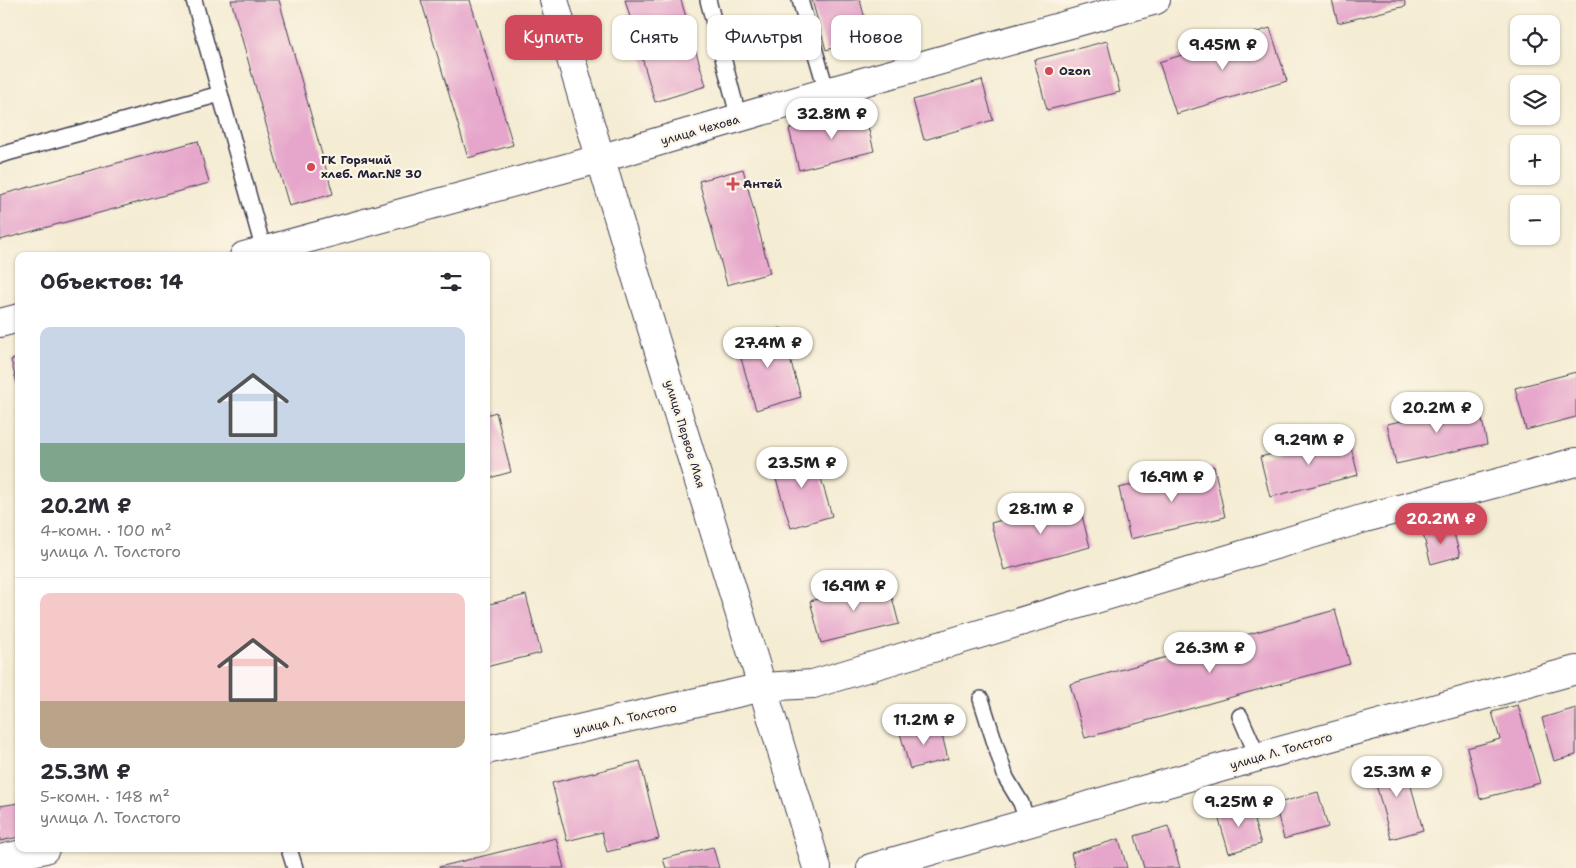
<!DOCTYPE html>
<html lang="ru">
<head>
<meta charset="utf-8">
<style>
	:root { --surface:#fff; --page:#f2f2f3; --text:#2b2b33; --muted:#7c7c81; --line:#e1e1e2; --accent:#d1495b }
	body { margin:0; font-family:"Shantell Sans",sans-serif; background:var(--page); color:var(--text); height:100vh; display:flex; flex-direction:column; font-size:19px; white-space:nowrap }
	* { box-sizing:border-box; margin:0 }
	p { font-size:16px; color:var(--muted) }
	.icon { flex:none; width:28px; height:28px; fill:none; stroke:currentColor; stroke-width:2; stroke-linecap:round; stroke-linejoin:round }
	.map { position:relative; flex:1; overflow:hidden }
	.sheet { position:absolute; left:15px; top:252px; width:475px; height:600px; display:flex; flex-direction:column; background:var(--surface); border-radius:10px; box-shadow:0 1px 4px #0004 }
	.sheet>* { flex:none }
	.banner { position:absolute; left:505px; top:15px; width:475px; height:45px; display:flex; gap:10px }
	.controls { position:absolute; left:1510px; top:15px; display:grid; gap:10px }
	.controls a { display:grid; place-items:center; width:50px; height:50px; border-radius:10px; background:var(--surface); box-shadow:0 1px 4px #0004; font-size:25px }
	.price { position:absolute; translate:-50% -42px; padding:0 11px; border-radius:18px; background:#fff; color:#222; font-size:16px; line-height:32px; filter:drop-shadow(0 1px 2px #0008) }
	.price::after { content:''; position:absolute; left:50%; top:30px; width:15px; height:11px; margin-left:-8px; background:inherit; clip-path:polygon(0 0,100% 0,50% 100%) }
	.price.current { background:var(--accent); color:#fff }
	ul { padding:0; list-style:none }
	li { display:grid; align-content:center; gap:10px; height:265px; padding:0 25px }
	li+li { border-top:1px solid var(--line) }
	li span { display:grid; place-items:center; height:155px; border-radius:10px; color:#555 }
	li>.icon { margin-inline-start:auto }
	span .icon { width:90px; height:90px; fill:#fffc; stroke-width:1 }
	li b { font-size:21px }
	h2 { display:flex; justify-content:space-between; align-items:center; height:60px; padding:0 25px; font-size:21px }
	.chip { padding:0 18px; border-radius:10px; background:var(--surface); box-shadow:0 1px 4px #0004; font-size:18px; line-height:45px }
	.chip.current { background:var(--accent); color:#fff }
	.map>svg:first-child { display:block }
	.building { fill:#e6a6cb }
	.lines { fill:none; stroke-linecap:round; stroke-linejoin:round }
	.service-casing { stroke:#424052; stroke-width:18 }
	.minor-casing { stroke:#424052; stroke-width:30 }
	.tertiary-casing { stroke:#424052; stroke-width:30 }
	.service { stroke:#fff; stroke-width:15 }
	.minor { stroke:#fff; stroke-width:28 }
	.tertiary { stroke:#fff; stroke-width:28 }
	.poi-dot { fill:#d1495b; stroke:#fcf5e5; stroke-width:2 }
	.labels { text-anchor:middle; dominant-baseline:central; stroke-width:4.5; stroke-linejoin:round; paint-order:stroke }
	.poi-label { font-size:12px; font-weight:bold; fill:#22223b; stroke:#fcf5e5; text-anchor:start }
	.street-label { font-size:12px; fill:#22223b; stroke:#fcf5e5 }
</style>
</head>
<body>
<div class="map">
<svg width="1576" height="868" viewBox="0 0 1576 868">
	<rect width="100%" height="100%" fill="#fcf5e5"/>
	<filter id="ink" filterUnits="userSpaceOnUse"><feTurbulence type="fractalNoise" baseFrequency=".02" numOctaves="2"/><feDisplacementMap in="SourceGraphic" scale="10" xChannelSelector="R" yChannelSelector="G"/><feConvolveMatrix kernelMatrix="1 2 1 2 8 2 1 2 1" color-interpolation-filters="sRGB"/></filter>
	<filter id="wash" filterUnits="userSpaceOnUse"><feTurbulence type="fractalNoise" baseFrequency=".0096" numOctaves="4" result="noise"/><feDisplacementMap in="SourceGraphic" scale="20" xChannelSelector="R" yChannelSelector="G"/><feGaussianBlur stdDeviation="1.12" result="paint"/><feColorMatrix in="noise" values="0 0 0 0 0 0 0 0 0 0 0 0 0 0 0 0 0 1.4 0 .05"/><feComposite in="paint" operator="in"/></filter>
	<g filter="url(#wash)">
		<rect width="100%" height="100%" fill="#f4ecd3"/>
		<g id="blocks">
			<path class="building" d="M231 0H279L333 194 289 206Z
				M421 0H470L513 145 468 158Z
				M625 0H681L706 86 655 102Z
				M812 0H860L870 38 826 50Z
				M1332 0H1404L1406 6 1338 23Z
				M1270 28 1287 81 1176 114 1159 62Z
				M1107 41 1120 92 1047 110 1034 60Z
				M982 80 993 120 924 140 913 100Z
				M864 110 874 151 799 170 789 129Z
				M198 141 209 183 0 240V195Z
				M743 169 770 273 727 285 699 181Z
				M781 328 801 397 756 410 736 341Z
				M19 357V387L18 388 11 360Z
				M1576 372V417L1526 430 1515 388Z
				M1479 405 1487 444 1396 464 1387 424Z
				M496 412 511 472 486 479V415Z
				M1348 435 1358 475 1270 497 1260 457Z
				M813 451 832 516 791 528 771 463Z
				M1214 466 1225 517 1130 539 1119 488Z
				M1078 500 1090 547 1004 570 991 523Z
				M1452 526 1460 556 1431 564 1423 534Z
				M888 582 899 624 821 643 810 601Z
				M526 595 541 653 486 667V605Z
				M1335 610 1350 664 1085 738 1070 684Z
				M1518 705 1540 783 1480 799 1467 748 1500 739 1492 712Z
				M1576 708V755L1554 761 1542 718Z
				M939 723 948 759 910 769 900 733Z
				M1403 757 1423 830 1391 839 1371 766Z
				M640 761 659 839 607 852 602 832 567 841 552 783Z
				M1318 792 1328 827 1284 839 1275 804Z
				M19 803V837L0 841V806Z
				M1249 804 1261 844 1229 853 1217 813Z
				M1168 826 1180 868H1144L1135 836Z
				M556 838 564 868H439V867Z
				M1119 839 1127 868H1075L1071 853Z
				M713 847 719 868H666L663 859Z"/>
		</g>
	</g>
	<g filter="url(#ink)">
		<use href="#blocks" fill-opacity="0" stroke="#424052" stroke-width="1"/>
		<g class="lines">
			<g class="service-casing">
				<path id="service" d="M194 0 264 251
					M708 0 739 119
					M800 0 827 92
					M0 155 220 94
					M981 699 1006 778 1021 803 1028 824
					M1240 716 1258 757
					M289 849 295 868"/>
			</g>
			<g class="minor-casing">
				<path id="minor" d="M244 256 599 159 827 92 1156 0
					M0 323 19 318
					M486 750 763 687 813 684 1365 518 1576 462
					M0 859 45 849
					M871 868 1258 757 1576 670"/>
			</g>
			<g class="tertiary-casing">
				<path id="tertiary" d="M554 0C637 291 731 578 817 868"/>
			</g>
			<use href="#service" class="service"/>
			<use href="#minor" class="minor"/>
			<use href="#tertiary" class="tertiary"/>
		</g>
	</g>
	<g class="poi-dot">
		<circle cx="1049" cy="71" r="5"/>
		<circle cx="311" cy="167" r="5"/>
		<path d="M730.5 176.5h5v5h5v5h-5v5h-5v-5h-5v-5h5z"/>
	</g>
	<g class="labels">
		<g class="poi-label">
			<text x="1059" y="71">Ozon</text>
			<text x="321" y="160">ГК Горячий<tspan x="321" dy="14">хлеб. Маг.№ 30</tspan></text>
			<text x="743" y="184">Антей</text>
		</g>
		<g class="street-label">
			<text transform="translate(700 130) rotate(-16)">улица Чехова</text>
			<text transform="translate(685 434) rotate(73)">улица Первое Мая</text>
			<text transform="translate(625 719) rotate(-13)">улица Л. Толстого</text>
			<text transform="translate(1281 751) rotate(-16)">улица Л. Толстого</text>
		</g>
	</g>
</svg>
<div class="controls">
<a><svg class="icon" aria-label="locate" viewBox="0 0 24 24"><circle cx="12" cy="12" r="6"/><path d="M12 2v4M12 18v4M2 12h4M18 12h4"/></svg></a>
<a><svg class="icon" aria-label="layers" viewBox="0 0 24 24"><path d="M12 4l9 5-9 5-9-5zM3 14l9 5 9-5"/></svg></a>
<a>+</a>
<a>−</a>
</div>
<b class="price" style="left:1223px;top:71px">9.45M ₽</b>
<b class="price" style="left:832px;top:140px">32.8M ₽</b>
<b class="price" style="left:768px;top:369px">27.4M ₽</b>
<b class="price" style="left:1437px;top:434px">20.2M ₽</b>
<b class="price" style="left:1309px;top:466px">9.29M ₽</b>
<b class="price" style="left:802px;top:489px">23.5M ₽</b>
<b class="price" style="left:1172px;top:503px">16.9M ₽</b>
<b class="price" style="left:1041px;top:535px">28.1M ₽</b>
<b class="price current" style="left:1441px;top:545px">20.2M ₽</b>
<b class="price" style="left:854px;top:612px">16.9M ₽</b>
<b class="price" style="left:1210px;top:674px">26.3M ₽</b>
<b class="price" style="left:924px;top:746px">11.2M ₽</b>
<b class="price" style="left:1397px;top:798px">25.3M ₽</b>
<b class="price" style="left:1239px;top:828px">9.25M ₽</b>
<div class="banner">
<a class="chip current">Купить</a>
<a class="chip">Снять</a>
<a class="chip">Фильтры</a>
<a class="chip">Новое</a>
</div>
<section class="sheet">
<h2>Объектов: 14<svg class="icon" aria-label="filters" viewBox="0 0 24 24"><path d="M4 7h16M4 17h16"/><circle cx="9" cy="7" r="2"/><circle cx="15" cy="17" r="2"/></svg></h2>
<ul>
<li><span style="background:linear-gradient(#c9d6e8 75%,#7fa58c 0)"><svg class="icon" aria-label="home" viewBox="0 0 24 24"><path d="M3 11l9-7 9 7M6 9v11h12V9"/></svg></span><div><b>20.2M ₽</b><p>4-комн. · 100 m²</p><p>улица Л. Толстого</p></div></li>
<li><span style="background:linear-gradient(#f6c9c9 70%,#b9a48a 0)"><svg class="icon" aria-label="home" viewBox="0 0 24 24"><path d="M3 11l9-7 9 7M6 9v11h12V9"/></svg></span><div><b>25.3M ₽</b><p>5-комн. · 148 m²</p><p>улица Л. Толстого</p></div></li>
</ul>
</section>
</div>
</body>
</html>
